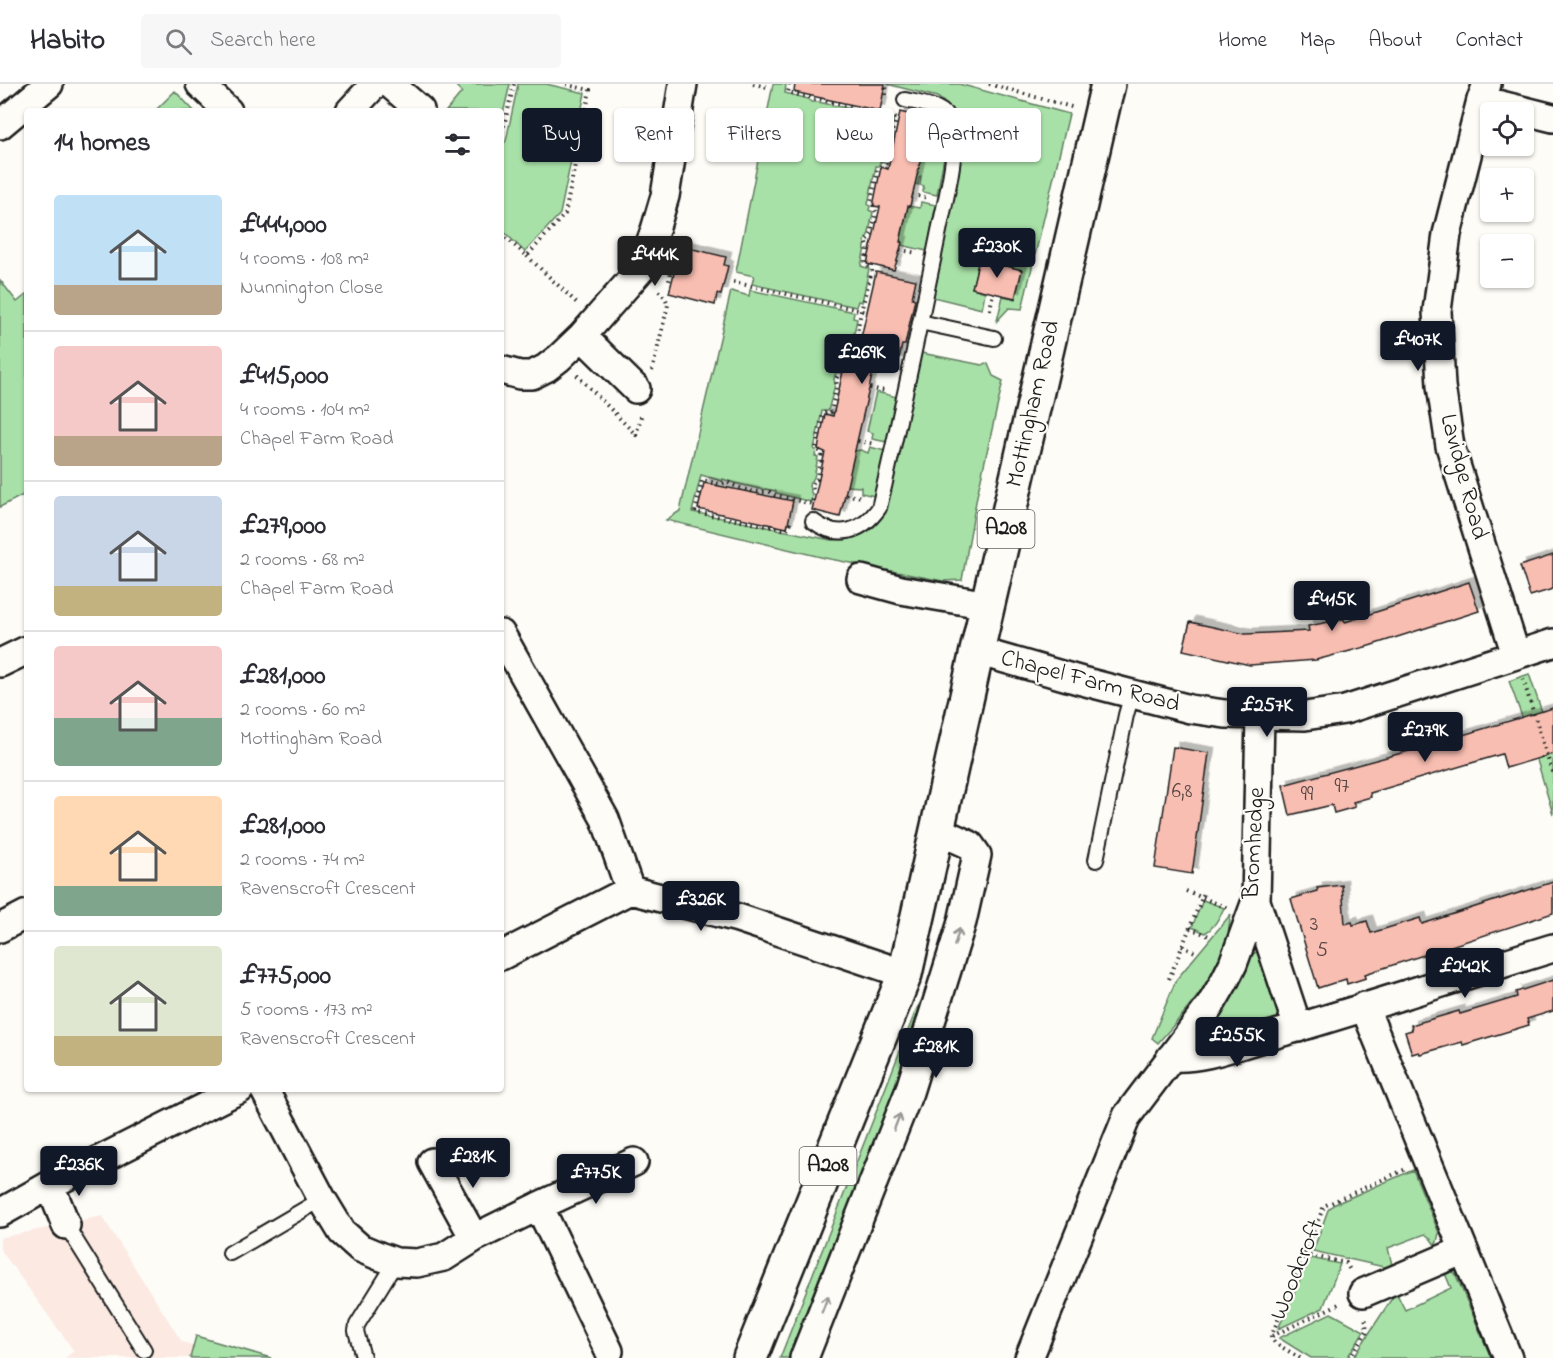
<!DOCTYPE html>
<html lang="en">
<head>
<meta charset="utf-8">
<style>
	:root { --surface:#fff; --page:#f7f7f7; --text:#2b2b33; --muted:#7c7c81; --line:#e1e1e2; --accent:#111827 }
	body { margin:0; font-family:"Indie Flower",sans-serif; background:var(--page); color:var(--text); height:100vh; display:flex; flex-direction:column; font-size:22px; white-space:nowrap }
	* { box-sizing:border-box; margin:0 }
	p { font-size:20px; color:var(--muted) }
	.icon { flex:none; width:33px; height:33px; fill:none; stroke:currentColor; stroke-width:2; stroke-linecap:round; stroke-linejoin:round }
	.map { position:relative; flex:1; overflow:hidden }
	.drawer { position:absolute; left:24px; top:24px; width:480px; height:984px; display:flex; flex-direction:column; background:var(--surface); border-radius:6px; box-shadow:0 2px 4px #0004 }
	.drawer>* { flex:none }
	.banner { position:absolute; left:522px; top:24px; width:570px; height:54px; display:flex; gap:12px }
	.fabs { position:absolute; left:1480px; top:18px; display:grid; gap:12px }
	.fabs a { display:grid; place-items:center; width:54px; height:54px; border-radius:6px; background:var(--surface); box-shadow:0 2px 4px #0004; font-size:30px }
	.price { position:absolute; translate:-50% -51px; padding:0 14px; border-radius:6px; background:var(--accent); color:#fff; font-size:20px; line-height:39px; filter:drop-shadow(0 2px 3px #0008) }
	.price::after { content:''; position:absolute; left:50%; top:36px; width:18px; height:14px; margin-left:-9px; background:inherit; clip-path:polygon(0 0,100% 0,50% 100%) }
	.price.on { background:#222; color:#fff }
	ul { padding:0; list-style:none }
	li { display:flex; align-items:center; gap:18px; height:150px; padding:0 30px }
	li+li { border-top:2px solid var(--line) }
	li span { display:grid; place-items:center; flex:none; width:168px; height:120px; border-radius:6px; color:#555 }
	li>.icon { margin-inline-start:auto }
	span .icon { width:72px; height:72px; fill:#fffc; stroke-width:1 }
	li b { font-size:26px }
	h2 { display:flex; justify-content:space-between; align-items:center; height:72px; padding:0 30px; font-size:26px }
	.pill { padding:0 21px; border-radius:6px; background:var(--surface); box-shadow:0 2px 4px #0004; font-size:21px; line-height:54px }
	.pill.on { background:var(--accent); color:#fff }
	header { display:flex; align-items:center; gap:36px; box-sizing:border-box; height:84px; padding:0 30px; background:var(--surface); border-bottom:2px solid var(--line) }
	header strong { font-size:28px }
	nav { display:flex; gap:33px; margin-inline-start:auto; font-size:21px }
	.search { width:420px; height:54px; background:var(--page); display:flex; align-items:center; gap:15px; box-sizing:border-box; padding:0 21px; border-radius:6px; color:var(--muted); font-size:22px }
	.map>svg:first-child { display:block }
	.built { fill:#fce9e2 }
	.green { fill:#a8e1a7; stroke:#627e62; stroke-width:1.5 }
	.building { fill:#f9beb2; stroke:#1c1c1c; stroke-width:1.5; filter:url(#shadow) }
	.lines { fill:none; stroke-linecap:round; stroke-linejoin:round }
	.service-casing { stroke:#1c1c1c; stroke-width:18 }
	.minor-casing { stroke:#1c1c1c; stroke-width:32 }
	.primary-casing { stroke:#1c1c1c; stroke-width:38 }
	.path { stroke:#1c1c1c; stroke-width:4; stroke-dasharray:1.5 4.5; stroke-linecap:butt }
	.service { stroke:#fdfcf7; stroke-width:14 }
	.minor { stroke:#fdfcf7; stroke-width:27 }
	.primary { stroke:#fdfcf7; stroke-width:33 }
	.oneway { stroke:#989794 }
	.labels { text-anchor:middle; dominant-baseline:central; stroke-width:4.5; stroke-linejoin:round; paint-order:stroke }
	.number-label { font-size:21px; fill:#534442 }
	.shield { fill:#fdfcf7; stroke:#605f5e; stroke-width:1.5 }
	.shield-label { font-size:22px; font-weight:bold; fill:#1c1c1c }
	.street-label { font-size:24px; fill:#1c1c1c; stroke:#fdfcf7 }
</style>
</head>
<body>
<header>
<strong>Habito</strong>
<div class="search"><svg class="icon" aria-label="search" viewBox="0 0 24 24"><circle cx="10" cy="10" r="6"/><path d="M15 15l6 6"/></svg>Search here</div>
<nav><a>Home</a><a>Map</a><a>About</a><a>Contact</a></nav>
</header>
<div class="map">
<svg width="1553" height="1274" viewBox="0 0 1553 1274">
	<defs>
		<filter id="shadow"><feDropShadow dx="5.5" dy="-5.5" stdDeviation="0" flood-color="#0004"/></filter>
	</defs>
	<rect width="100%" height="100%" fill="#fdfcf7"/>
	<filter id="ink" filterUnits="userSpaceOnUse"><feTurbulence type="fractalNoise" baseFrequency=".0167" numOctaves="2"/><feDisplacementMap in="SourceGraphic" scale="12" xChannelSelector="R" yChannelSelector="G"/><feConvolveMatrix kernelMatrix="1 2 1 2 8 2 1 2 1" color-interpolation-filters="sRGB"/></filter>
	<g filter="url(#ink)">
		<path class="built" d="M102 1132 182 1258 235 1274H65L74 1267 0 1165V1154Z"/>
		<path class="green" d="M454 0H510L501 38V27H446L462 8Z
			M518 0H546L585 9 560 130 525 168 501 145V62L506 57Z
			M773 0H786L785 9 808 15 811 18H818L851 25 855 28 859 27 893 36V39L887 49 886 54 888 59 883 78 880 77 879 82H876L868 120 870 122 869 126 873 128 869 149 865 157V164L861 182 869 185 862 218 858 217 856 223 752 200 754 192 736 188Z
			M887 0H959L1069 30 1022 225 1009 224 997 237 1003 212 1015 215 1022 186 980 175 972 204 985 208 982 225 933 213 945 152 955 32C950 24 945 18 937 13Z
			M175 7 194 27H155Z
			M932 61 946 63 937 111 923 108 924 102 920 101 921 92 919 93 918 101 913 99 922 66 925 67V75L928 62H932Z
			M921 118 936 121 927 167 901 161 902 158H900L908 122 920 124Z
			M0 196 17 218 27 210V409L0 423Z
			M750 206 854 228 853 234 857 235 850 269 842 268 838 289H836L834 294 835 301 828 327H822L814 365 816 366 815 372 818 373 814 394 810 398 809 402 812 411 811 418 776 409V407L765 405 764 406 734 399 723 395 722 397 701 391 692 428 831 456C853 457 875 449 885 428L921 269 982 281 985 279 988 280 993 292 1003 297 977 412 962 496 943 497 825 474 666 436 680 427 731 207 749 212Z
			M876 308 897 313 887 358 872 355 873 349 867 347Z
			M870 363 885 367 875 412 861 409V403L846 402 854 367 861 366 868 369Z
			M1529 590 1553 660V730L1534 666 1509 597Z
			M1203 816 1224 824C1220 833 1214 844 1205 849L1192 843Z
			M1231 830C1229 839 1229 849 1226 858 1214 898 1184 929 1158 959L1152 954 1176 896Z
			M1256 868 1263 869 1280 922 1278 934 1272 944 1221 955 1214 946C1215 931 1232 915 1239 901 1245 888 1243 876 1256 868Z
			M926 909H931L838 1155 790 1274H780L916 926Z
			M1413 1086 1439 1149 1437 1158 1435 1161 1430 1154 1425 1150 1388 1164 1393 1185 1313 1167 1328 1126 1333 1121Z
			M1310 1174 1340 1180 1323 1224 1278 1245Z
			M1444 1187H1449L1455 1189 1491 1274H1353L1396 1208 1405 1226 1451 1204Z
			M1331 1229 1364 1247 1347 1274H1311L1279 1254Z
			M196 1252 271 1274H190Z"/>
		<path class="building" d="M795 0H885L880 27 794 8Z
			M900 28 927 35 924 50H926L919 83 910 122H908L900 158H902L899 170 894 186 867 180 880 123 873 122 881 83 888 85Z
			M681 162 726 173 724 181 728 182 721 211 717 210 715 221 669 209Z
			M979 175 1022 186 1015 214 972 204Z
			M876 188 916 196 912 214 915 215 905 261H902L898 279 876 274 840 433 812 426 825 368 818 365 825 330 833 332 846 274 856 276Z
			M704 399 793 417 787 444 698 425Z
			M1553 471V505L1530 512 1520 482Z
			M1469 498 1479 527 1369 562 1316 576 1250 581 1183 566 1190 538 1245 550 1309 547 1308 542 1344 535 1345 538Z
			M1553 624V670L1506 684 1502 670 1370 709 1371 713 1353 718 1355 723 1334 729 1332 721 1290 731 1283 701 1409 667Z
			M1173 663 1209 669 1192 790 1155 784Z
			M1553 798V829L1365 890 1366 894 1347 900 1346 895 1318 904 1291 815 1318 807 1317 804 1342 801 1345 840 1352 838 1353 841 1367 837 1371 849 1420 834 1422 840Z
			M1553 896V927L1527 935 1529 941 1463 961 1462 958 1420 970 1419 968 1412 970 1405 948 1412 946 1411 941 1459 927 1460 930 1517 913 1516 908Z"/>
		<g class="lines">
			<g class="service-casing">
				<path id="service" d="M920 238 994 254
					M813 437C838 456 862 448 879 424 901 332 920 240 939 147 944 123 960 61 952 40 945 21 921 20 905 16
					M1096 776 1126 631 1132 610
					M66 1141 144 1266
					M230 1169 322 1115
					M363 1273 356 1247 357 1241 396 1178"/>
			</g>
			<g class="minor-casing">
				<path id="minor" d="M200 0 228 27
					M390 0 420 26
					M1487 0 1481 16 1447 150 1437 227 1441 302 1450 362 1516 571
					M1481 16 1553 34
					M350 27 375 0
					M0 41 49 0
					M582 252 636 305
					M501 286 520 291H532L546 284 559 274 582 252 641 185 655 146 665 112 683 0
					M861 495 901 506 988 521
					M501 550 605 735 630 806
					M977 567 1082 597 1190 625 1225 630 1305 632 1345 626 1553 559
					M0 579 27 566
					M1256 817 1298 944
					M0 844 27 830
					M501 872 630 806 738 834 905 890
					M1364 922 1508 1274
					M1171 973C1202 976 1240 960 1269 952 1364 925 1458 893 1553 864
					M264 1005 322 1115 342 1148 360 1164 379 1172 396 1178 417 1179 444 1173 474 1154 539 1122 609 1267
					M432 1078 474 1154
					M50 1101 66 1141
					M539 1122 634 1078
					M0 1129 50 1101 240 1005
					M1363 1209 1464 1166
					M804 1274 909 1008 962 838 977 771 970 761 937 746
					M1029 1274 1127 1032 1210 922 1224 898 1233 880 1256 817 1260 632"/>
			</g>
			<g class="primary-casing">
				<path id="primary" d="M750 1274 905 890 977 567 1108 0"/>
			</g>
			<path class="path" d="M753 0 767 3 768 0
				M790 0 788 8 790 9 809 13 813 16 819 15 850 23 855 26 862 25 894 33 896 35 894 44 889 50 891 59 886 79 878 84 871 117 876 128 871 151 866 157 868 163 865 179 872 185V187L861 227 853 272 844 271 840 288 836 295 837 302 831 328 829 329 826 328 823 330 816 364 822 369 817 395 814 396 812 401 814 410 812 420 775 411 770 408C756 409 739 405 727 398L721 400 702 396 695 428 787 446 793 435
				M989 0 1075 24
				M886 11V0
				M889 50 895 51
				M501 54 514 0
				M924 55 935 58
				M912 111 929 114
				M501 150 527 172 565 130 590 6 563 0
				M900 166 917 169
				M527 172 579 221
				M670 178 672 182 669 197H672
				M733 198 867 228
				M990 226 993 209
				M652 287 668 221 665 213 656 205
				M577 291 636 351 642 329
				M870 304 886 307
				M858 357 875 360
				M846 411 863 413
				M1523 595 1553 691
				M1186 807 1228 824
				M1190 844 1209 852
				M1182 862 1195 868
				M1169 895 1204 809
				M1304 1170 1346 1179 1351 1188
				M1272 1252 1341 1219
				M1300 1274 1275 1259 1271 1253 1324 1122 1406 1085
				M1350 1274 1367 1247 1365 1231"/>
			<use href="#service" class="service"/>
			<use href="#minor" class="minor"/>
			<use href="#primary" class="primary"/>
		</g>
		<defs><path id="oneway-shaft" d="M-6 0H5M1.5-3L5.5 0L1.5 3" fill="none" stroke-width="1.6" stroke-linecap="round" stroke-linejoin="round" transform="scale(1.5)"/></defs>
		<g class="oneway">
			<use href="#oneway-shaft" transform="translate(957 853) rotate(-73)"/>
			<use href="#oneway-shaft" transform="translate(897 1038) rotate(-69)"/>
			<use href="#oneway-shaft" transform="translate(825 1220) rotate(-69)"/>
		</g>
	</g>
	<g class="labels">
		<g class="number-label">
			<text x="1342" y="703">97</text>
			<text x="1182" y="708">6,8</text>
			<text x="1307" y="711">99</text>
			<text x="1314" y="841">3</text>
			<text x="1322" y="867">5</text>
		</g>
		<g class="shield">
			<rect x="977.5" y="426" width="57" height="38" rx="4.5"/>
			<rect x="799.5" y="1063" width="57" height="38" rx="4.5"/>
		</g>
		<g class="shield-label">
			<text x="1006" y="445">A208</text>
			<text x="828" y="1082">A208</text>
		</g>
		<g class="street-label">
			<text transform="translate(1034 320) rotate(-77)">Mottingham Road</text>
			<text transform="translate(1463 393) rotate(75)">Lavidge Road</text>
			<text transform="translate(1090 598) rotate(15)">Chapel Farm Road</text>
			<text transform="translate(1255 759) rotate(-87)">Bromhedge</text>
			<text transform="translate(1298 1186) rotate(-68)">Woodcroft</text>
		</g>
	</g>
</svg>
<div class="fabs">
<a><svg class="icon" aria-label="locate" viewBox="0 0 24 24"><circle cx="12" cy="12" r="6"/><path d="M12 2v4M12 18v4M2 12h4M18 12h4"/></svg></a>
<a>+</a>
<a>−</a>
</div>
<b class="price" style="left:997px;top:195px">£230K</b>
<b class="price on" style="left:655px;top:203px">£444K</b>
<b class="price" style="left:1418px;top:288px">£407K</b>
<b class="price" style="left:862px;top:301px">£269K</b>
<b class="price" style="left:1332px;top:548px">£415K</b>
<b class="price" style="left:1267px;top:654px">£257K</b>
<b class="price" style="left:1425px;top:679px">£279K</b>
<b class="price" style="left:701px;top:848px">£326K</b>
<b class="price" style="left:1465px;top:915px">£242K</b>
<b class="price" style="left:1237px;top:984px">£255K</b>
<b class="price" style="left:936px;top:995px">£281K</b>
<b class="price" style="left:473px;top:1105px">£281K</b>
<b class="price" style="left:79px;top:1113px">£236K</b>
<b class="price" style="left:596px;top:1121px">£775K</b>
<div class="banner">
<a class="pill on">Buy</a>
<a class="pill">Rent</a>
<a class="pill">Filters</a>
<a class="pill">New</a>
<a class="pill">Apartment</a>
</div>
<section class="drawer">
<h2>14 homes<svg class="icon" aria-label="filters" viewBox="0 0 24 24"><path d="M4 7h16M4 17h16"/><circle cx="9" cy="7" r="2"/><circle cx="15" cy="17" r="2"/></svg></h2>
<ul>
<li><span style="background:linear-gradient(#bfe0f5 75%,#b9a48a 0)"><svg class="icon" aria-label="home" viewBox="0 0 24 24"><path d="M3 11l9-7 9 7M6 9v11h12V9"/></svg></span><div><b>£444,000</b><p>4 rooms · 108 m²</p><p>Nunnington Close</p></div></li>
<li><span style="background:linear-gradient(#f6c9c9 75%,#b9a48a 0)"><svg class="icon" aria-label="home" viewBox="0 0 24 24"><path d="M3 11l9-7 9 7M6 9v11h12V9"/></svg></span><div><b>£415,000</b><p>4 rooms · 104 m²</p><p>Chapel Farm Road</p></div></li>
<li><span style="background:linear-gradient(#c9d6e8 75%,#c2b280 0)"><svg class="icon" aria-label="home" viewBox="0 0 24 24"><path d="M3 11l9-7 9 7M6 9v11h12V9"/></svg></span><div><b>£279,000</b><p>2 rooms · 68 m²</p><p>Chapel Farm Road</p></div></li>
<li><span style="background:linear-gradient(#f6c9c9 60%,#7fa58c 0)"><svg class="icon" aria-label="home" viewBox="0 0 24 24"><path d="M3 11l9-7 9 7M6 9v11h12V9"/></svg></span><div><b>£281,000</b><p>2 rooms · 60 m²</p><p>Mottingham Road</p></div></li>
<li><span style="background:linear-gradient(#ffd9b3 75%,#7fa58c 0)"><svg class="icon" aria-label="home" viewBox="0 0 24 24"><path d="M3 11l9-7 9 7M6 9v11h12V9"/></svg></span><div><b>£281,000</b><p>2 rooms · 74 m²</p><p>Ravenscroft Crescent</p></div></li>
<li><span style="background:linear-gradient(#dfe7d0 75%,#c2b280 0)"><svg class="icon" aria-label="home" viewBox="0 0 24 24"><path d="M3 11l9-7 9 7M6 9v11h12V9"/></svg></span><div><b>£775,000</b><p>5 rooms · 173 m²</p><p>Ravenscroft Crescent</p></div></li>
</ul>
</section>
</div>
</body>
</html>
